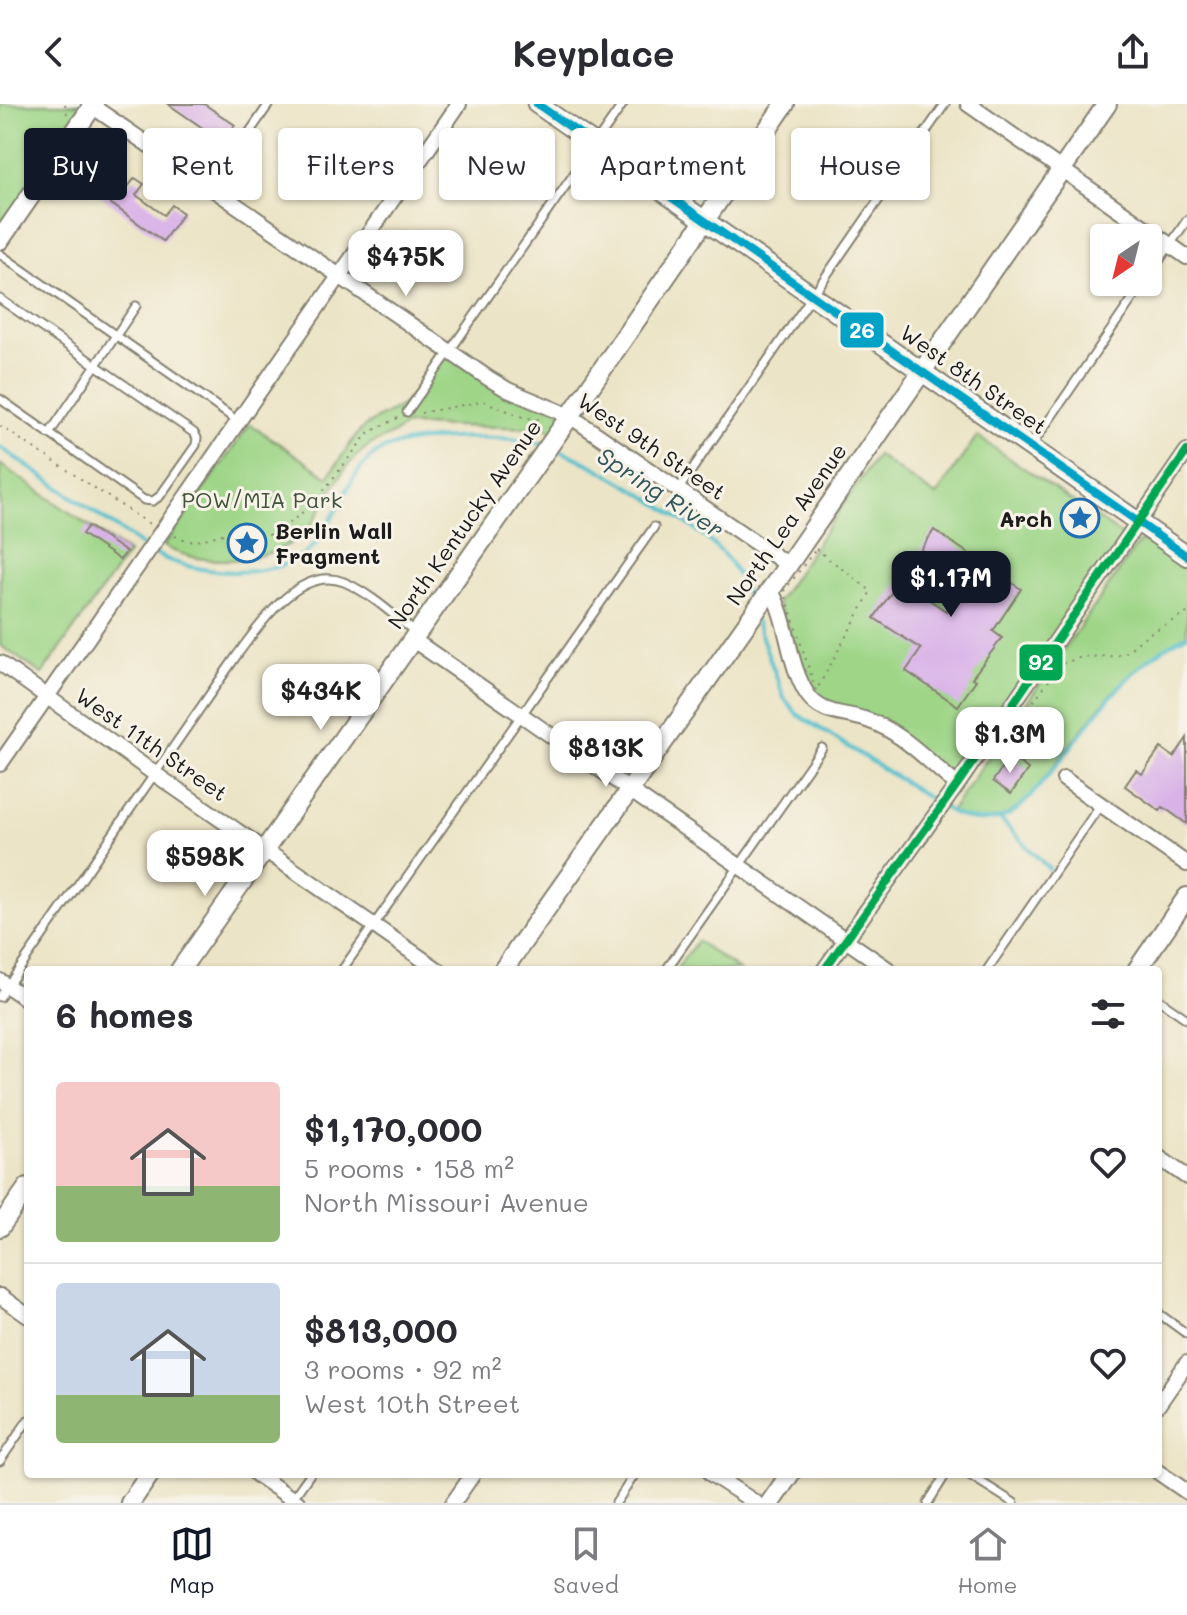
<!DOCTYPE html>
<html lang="en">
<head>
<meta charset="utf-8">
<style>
	:root { --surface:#fff; --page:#f7f7f7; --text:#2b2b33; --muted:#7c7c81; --line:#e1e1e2; --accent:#111827 }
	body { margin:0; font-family:Mali,sans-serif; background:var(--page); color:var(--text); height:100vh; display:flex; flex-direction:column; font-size:30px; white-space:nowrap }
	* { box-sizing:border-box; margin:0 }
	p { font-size:26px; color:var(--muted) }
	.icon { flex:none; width:44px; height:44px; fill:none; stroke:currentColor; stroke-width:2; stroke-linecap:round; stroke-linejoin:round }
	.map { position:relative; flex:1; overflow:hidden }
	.sheet { position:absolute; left:24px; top:862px; width:1138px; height:512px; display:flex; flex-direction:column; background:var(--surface); border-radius:8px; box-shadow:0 2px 6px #0004 }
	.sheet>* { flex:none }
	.top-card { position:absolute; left:24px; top:24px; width:1140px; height:72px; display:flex; gap:16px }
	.needle { width:52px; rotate:215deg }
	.fabs { position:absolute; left:1090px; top:120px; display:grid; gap:16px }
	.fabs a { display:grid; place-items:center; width:72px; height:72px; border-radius:8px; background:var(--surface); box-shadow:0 2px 6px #0004; font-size:40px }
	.price { position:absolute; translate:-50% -68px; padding:0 18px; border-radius:16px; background:#fff; color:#222; font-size:26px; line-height:52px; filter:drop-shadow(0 2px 4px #0008) }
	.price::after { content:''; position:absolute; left:50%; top:48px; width:24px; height:18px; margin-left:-12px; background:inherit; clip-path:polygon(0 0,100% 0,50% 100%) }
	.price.current { background:var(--accent); color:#fff }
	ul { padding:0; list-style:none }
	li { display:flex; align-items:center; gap:24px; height:200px; padding:0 32px }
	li+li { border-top:2px solid var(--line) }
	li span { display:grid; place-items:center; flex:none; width:224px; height:160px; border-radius:8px; color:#555 }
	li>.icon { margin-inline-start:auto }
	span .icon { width:96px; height:96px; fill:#fffc; stroke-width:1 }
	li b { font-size:34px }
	h2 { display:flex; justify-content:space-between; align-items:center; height:96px; padding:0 32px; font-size:34px }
	.tag { padding:0 28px; border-radius:8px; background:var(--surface); box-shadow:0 2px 6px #0004; font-size:28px; line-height:72px }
	.tag.current { background:var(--accent); color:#fff }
	header { display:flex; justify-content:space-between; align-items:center; height:104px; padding:0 32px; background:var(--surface); font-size:36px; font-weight:700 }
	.tab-bar { display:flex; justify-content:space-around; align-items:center; height:112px; border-top:2px solid var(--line); background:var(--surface); font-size:22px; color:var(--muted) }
	.tab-bar a { display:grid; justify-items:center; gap:4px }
	.tab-bar .current { color:var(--accent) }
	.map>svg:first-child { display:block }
	.green { fill:#9ed587; stroke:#5d7852; stroke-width:2 }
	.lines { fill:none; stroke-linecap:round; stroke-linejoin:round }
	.stream { stroke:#54c0ce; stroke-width:4 }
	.building { fill:#d9b2e8 }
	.service-casing { stroke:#848071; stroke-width:11 }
	.minor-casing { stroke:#848071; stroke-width:18 }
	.tertiary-casing { stroke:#848071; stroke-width:22 }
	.path { stroke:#848071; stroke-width:2; stroke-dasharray:2 6; stroke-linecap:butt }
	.service { stroke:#fff; stroke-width:7 }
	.minor { stroke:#fff; stroke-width:14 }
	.tertiary { stroke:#fff; stroke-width:18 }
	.bus-1-casing { stroke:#f7f3e8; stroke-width:14 }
	.bus-2-casing { stroke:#f7f3e8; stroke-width:14 }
	.bus-1 { stroke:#01a2c5; stroke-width:8 }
	.bus-2 { stroke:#00a651; stroke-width:8 }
	.labels { text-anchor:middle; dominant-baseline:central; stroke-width:6; stroke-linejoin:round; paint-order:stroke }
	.street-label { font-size:22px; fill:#1c1c1c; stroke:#f7f3e8 }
	.park-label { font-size:22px; fill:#43543c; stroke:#f7f3e8 }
	.poi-label { font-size:22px; font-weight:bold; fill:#1c1c1c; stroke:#f7f3e8; text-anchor:end }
	.water-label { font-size:24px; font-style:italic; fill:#30555a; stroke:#f7f3e8 }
	.line-badge { stroke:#f7f3e8; stroke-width:3 }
	.badge-label { font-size:22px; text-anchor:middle; font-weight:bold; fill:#fff }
</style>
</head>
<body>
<header><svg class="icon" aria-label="back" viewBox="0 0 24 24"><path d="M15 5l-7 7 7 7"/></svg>Keyplace<svg class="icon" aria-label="share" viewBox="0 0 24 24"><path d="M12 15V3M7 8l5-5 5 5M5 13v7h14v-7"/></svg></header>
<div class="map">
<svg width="1187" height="1399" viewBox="0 0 1187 1399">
	<rect width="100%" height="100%" fill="#f7f3e8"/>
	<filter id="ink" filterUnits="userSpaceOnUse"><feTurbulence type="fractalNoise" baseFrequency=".0125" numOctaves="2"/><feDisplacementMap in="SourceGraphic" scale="16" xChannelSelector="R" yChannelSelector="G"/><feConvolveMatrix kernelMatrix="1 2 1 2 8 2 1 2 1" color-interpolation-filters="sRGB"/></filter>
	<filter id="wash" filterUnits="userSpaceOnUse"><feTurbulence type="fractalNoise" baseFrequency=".006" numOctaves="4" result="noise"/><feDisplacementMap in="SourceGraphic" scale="32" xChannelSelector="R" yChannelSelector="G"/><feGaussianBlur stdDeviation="1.8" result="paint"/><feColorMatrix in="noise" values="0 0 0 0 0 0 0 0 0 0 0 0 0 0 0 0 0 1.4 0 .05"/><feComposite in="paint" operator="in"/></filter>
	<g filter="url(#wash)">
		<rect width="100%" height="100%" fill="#ece4c6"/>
		<path class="green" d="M0 0H89L0 136Z
			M444 244 570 312 556 331 547 324 405 321C394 333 379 334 366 344 341 362 327 397 310 423 281 459 203 466 164 442L250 320 328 373C338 358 348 341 360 327 372 314 390 310 403 300 421 285 432 263 444 244Z
			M977 332 1126 434 957 681 898 633 816 601 777 498 877 351 936 392Z
			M0 360 128 449 42 570 0 541Z
			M1140 437 1156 441 1187 462V531C1120 563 1076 635 1031 692 1005 716 984 727 950 708Z
			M697 837 739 866H676Z"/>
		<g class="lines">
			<path class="stream" d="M0 343 146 444
				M554 344C595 359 704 423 729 457 739 470 745 486 751 501
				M154 449C192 472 282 479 314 441 338 414 346 372 375 350 401 330 510 330 542 340
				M756 517 784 594 797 610 954 710C978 720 1000 720 1020 703 1077 647 1112 567 1187 531
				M1000 715 1050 766"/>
		</g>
		<g id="blocks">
			<path class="building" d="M168 0H204L235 21 216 49 202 40 210 29Z
				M94 44 109 55 101 66 127 84 135 74 144 80 136 91 164 111 172 101 183 109 163 137 74 73Z
				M88 422 126 448 120 456 82 430Z
				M934 426 1021 485 993 527 1002 534 972 574 976 576 958 602 906 567 921 545 874 514 900 476 946 507 960 487 935 470 940 463 919 449Z
				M1187 634V720L1163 703 1160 707 1125 682 1136 666 1142 670 1161 644 1174 653Z
				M1010 652 1028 665 1011 690 993 677Z"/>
		</g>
	</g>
	<g filter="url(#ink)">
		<use href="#blocks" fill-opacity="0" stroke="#848071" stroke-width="2"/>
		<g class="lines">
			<g class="service-casing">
				<path id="service" d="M211 84 269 0
					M0 150 239 318
					M1148 173 1187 116
					M0 195 194 329 197 334 196 341 160 392 153 397 144 396 0 295
					M407 308 623 0
					M49 330 136 202
					M1032 341 1144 178
					M678 386 945 0
					M342 866 654 423
					M666 866 822 644
					M987 866 1101 700
					M0 893 235 554C257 524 299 460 344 478 370 489 393 511 415 528
					M1158 895 1187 915
					M1158 1209 1187 1230
					M0 1357 28 1316
					M968 1370 1014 1399
					M291 1397 310 1370
					M616 1399 635 1370
					M928 1399 946 1370"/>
			</g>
			<g class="minor-casing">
				<path id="minor" d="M89 0 488 274 508 286 570 312 788 461
					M968 0 1187 153
					M770 485C789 517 787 558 807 590 822 612 844 608 867 616 901 627 929 658 957 681
					M412 535 889 866
					M0 559 155 670 438 866
					M0 660 459 0
					M1064 675 1187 760
					M824 866 957 681 1187 347
					M0 877 28 896
					M1158 1053 1187 1073
					M0 1192 28 1212
					M1158 1301 1187 1259
					M1158 1368 1187 1388
					M256 1370 298 1399
					M711 1370 756 1399
					M453 1399 473 1370"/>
			</g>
			<g class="tertiary-casing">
				<path id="tertiary" d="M537 0 1187 452
					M0 136 94 0
					M180 866 570 312 785 0
					M503 866 788 461 1107 0
					M1137 866 1187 793
					M0 1123 28 1083
					M130 1399 150 1370
					M770 1399 790 1370"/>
			</g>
			<path class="path" d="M65 0 67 10
				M421 309 483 297 523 313 541 316
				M0 322 151 421
				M175 432 193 438 223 430 261 434 279 427 314 399 368 329 400 313
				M816 445 871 487 816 587 784 487Z
				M753 455 761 470
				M1024 610 1061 560 1082 553 1116 552 1126 548 1148 530 1187 509"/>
			<use href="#service" class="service"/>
			<use href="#minor" class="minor"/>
			<use href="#tertiary" class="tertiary"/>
			<g class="bus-1-casing">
				<path id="bus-1" d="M537 0 1187 452"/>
			</g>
			<g class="bus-2-casing">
				<path id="bus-2" d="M824 866 957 681 1187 347"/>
			</g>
			<use href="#bus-1" class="bus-1"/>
			<use href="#bus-2" class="bus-2"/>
		</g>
	</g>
	<defs>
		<g id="sight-ring" transform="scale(2)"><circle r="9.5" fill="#f7f3e8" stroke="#1f6fb2" stroke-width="1.5"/><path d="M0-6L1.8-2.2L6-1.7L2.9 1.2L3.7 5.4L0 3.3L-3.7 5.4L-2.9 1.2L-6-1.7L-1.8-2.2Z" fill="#1f6fb2"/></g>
	</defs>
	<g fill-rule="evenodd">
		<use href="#sight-ring" x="1080" y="414"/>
		<use href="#sight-ring" x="247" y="439"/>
	</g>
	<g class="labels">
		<g class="street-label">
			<text transform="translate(974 275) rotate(35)">West 8th Street</text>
			<text transform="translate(652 342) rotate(34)">West 9th Street</text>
			<text transform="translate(464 420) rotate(-55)">North Kentucky Avenue</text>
			<text transform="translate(786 420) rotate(-55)">North Lea Avenue</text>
			<text transform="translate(152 640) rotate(35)">West 11th Street</text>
		</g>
		<g class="park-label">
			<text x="262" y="395">POW/MIA Park</text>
		</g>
		<g class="poi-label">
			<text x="1052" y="414">Arch</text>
			<text x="275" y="426" text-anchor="start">Berlin Wall<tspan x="275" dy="25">Fragment</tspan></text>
		</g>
		<g class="water-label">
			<text transform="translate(661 388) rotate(33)">Spring River</text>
		</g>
	</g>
	<g class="line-badge">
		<rect x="839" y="207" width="46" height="38" rx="8" fill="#01a2c5"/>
		<rect x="1018" y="539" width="46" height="39" rx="8" fill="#00a651"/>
	</g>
	<g class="badge-label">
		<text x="862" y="234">26</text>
		<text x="1041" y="566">92</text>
	</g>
</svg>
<div class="fabs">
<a><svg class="needle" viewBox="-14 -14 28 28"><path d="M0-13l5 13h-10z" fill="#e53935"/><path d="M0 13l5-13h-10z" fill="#7c7c81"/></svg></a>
</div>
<b class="price" style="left:406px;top:194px">$475K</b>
<b class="price current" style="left:951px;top:515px">$1.17M</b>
<b class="price" style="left:321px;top:628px">$434K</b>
<b class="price" style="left:1010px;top:671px">$1.3M</b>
<b class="price" style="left:606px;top:685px">$813K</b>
<b class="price" style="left:205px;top:794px">$598K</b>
<div class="top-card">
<a class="tag current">Buy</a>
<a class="tag">Rent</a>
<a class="tag">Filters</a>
<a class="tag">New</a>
<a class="tag">Apartment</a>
<a class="tag">House</a>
</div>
<section class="sheet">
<h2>6 homes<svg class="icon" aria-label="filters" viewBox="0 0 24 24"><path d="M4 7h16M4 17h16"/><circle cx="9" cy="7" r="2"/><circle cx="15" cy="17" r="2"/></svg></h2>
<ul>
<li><span style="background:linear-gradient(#f6c9c9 65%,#8fb573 0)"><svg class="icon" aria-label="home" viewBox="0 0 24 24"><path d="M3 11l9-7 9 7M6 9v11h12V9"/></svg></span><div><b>$1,170,000</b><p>5 rooms · 158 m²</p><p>North Missouri Avenue</p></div><svg class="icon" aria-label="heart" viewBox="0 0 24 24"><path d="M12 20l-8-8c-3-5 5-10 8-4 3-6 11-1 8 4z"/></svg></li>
<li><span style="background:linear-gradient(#c9d6e8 70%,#8fb573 0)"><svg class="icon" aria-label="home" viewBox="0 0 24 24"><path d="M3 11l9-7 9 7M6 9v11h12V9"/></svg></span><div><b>$813,000</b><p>3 rooms · 92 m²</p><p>West 10th Street</p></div><svg class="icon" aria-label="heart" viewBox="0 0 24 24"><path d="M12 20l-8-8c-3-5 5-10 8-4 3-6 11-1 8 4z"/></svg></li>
</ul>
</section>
</div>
<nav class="tab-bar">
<a class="current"><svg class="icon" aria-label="map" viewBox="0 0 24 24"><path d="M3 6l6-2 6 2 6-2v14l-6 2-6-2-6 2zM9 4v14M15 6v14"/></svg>Map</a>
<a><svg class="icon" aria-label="saved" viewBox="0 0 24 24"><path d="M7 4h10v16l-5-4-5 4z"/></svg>Saved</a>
<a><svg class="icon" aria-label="home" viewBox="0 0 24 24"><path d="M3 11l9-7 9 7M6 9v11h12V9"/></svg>Home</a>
</nav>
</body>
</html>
